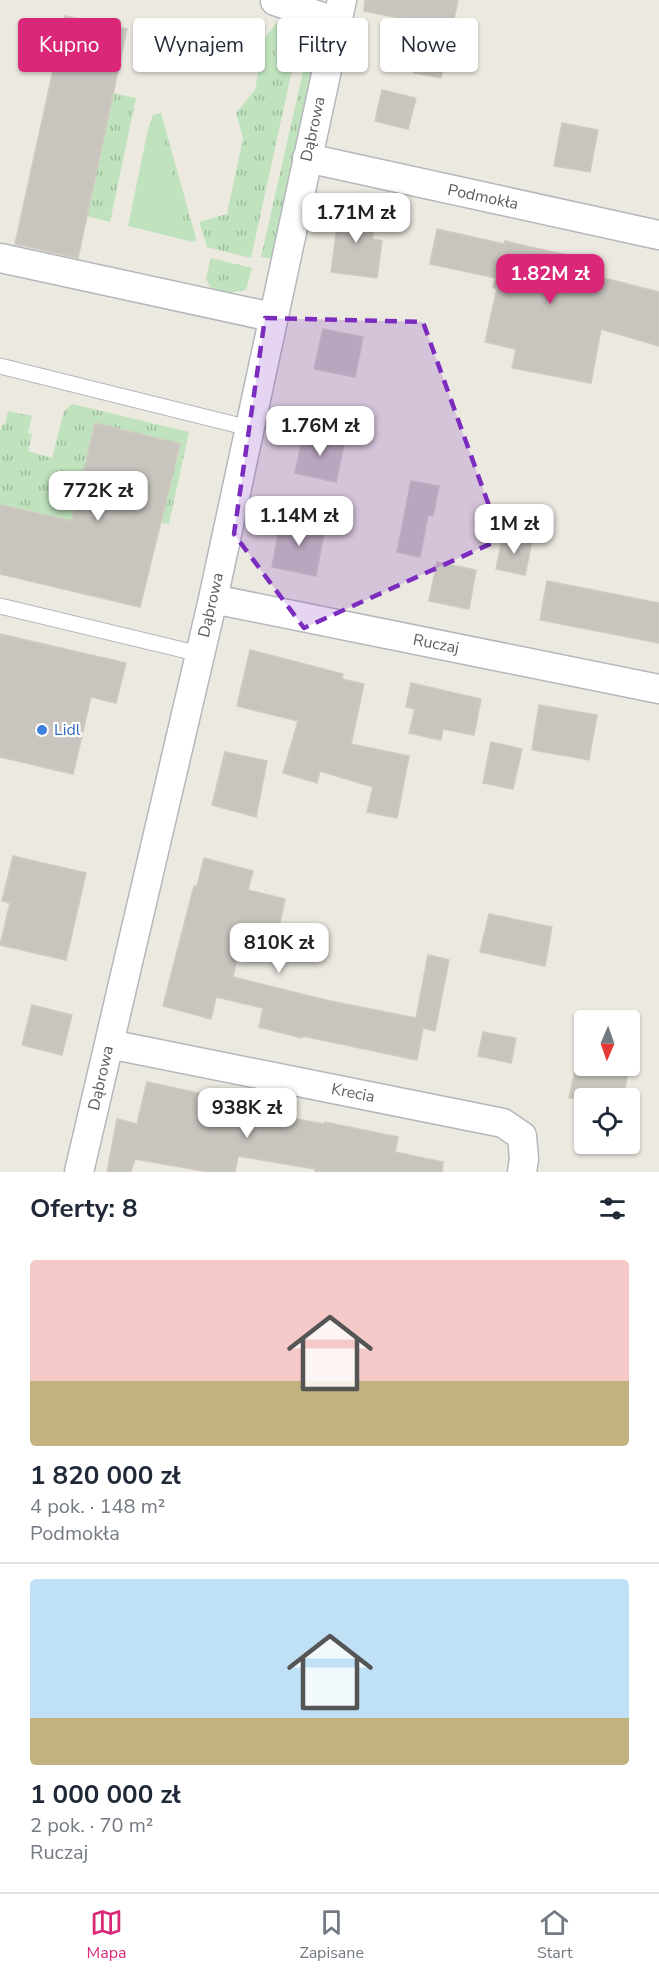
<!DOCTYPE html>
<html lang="pl">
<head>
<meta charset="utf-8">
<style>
	:root { --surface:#fff; --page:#f6f6f7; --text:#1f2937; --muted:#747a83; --line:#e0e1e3; --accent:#db2777 }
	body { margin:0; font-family:"Nunito Sans",sans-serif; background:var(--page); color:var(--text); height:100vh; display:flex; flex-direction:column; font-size:22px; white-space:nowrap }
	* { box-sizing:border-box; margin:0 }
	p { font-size:20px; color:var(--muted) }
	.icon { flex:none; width:33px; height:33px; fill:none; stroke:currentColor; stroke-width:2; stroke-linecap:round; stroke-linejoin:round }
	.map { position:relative; height:1172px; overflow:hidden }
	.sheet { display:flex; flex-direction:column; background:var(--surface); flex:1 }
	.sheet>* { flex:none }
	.banner { position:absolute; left:18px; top:18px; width:624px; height:54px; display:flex; gap:12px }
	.needle { width:39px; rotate:182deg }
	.tools { position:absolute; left:574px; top:1010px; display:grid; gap:12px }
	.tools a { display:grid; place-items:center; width:66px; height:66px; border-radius:6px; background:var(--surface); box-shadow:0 2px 4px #0004; font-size:30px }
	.price { position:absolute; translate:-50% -51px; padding:0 14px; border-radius:12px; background:#fff; color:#222; font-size:20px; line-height:39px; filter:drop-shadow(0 2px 3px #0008) }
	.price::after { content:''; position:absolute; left:50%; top:36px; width:18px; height:14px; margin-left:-9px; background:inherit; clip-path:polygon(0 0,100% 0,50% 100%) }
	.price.active { background:var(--accent); color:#fff }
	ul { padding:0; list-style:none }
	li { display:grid; align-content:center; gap:12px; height:318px; padding:0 30px }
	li+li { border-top:2px solid var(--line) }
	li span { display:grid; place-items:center; height:186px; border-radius:6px; color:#555 }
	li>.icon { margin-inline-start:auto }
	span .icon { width:108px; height:108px; fill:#fffc; stroke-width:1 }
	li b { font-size:26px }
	h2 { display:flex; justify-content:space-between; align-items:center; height:72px; padding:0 30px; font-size:26px }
	.chip { padding:0 21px; border-radius:6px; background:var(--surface); box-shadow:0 2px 4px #0004; font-size:21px; line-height:54px }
	.chip.active { background:var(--accent); color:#fff }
	.menu { display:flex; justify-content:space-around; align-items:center; height:84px; border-top:2px solid var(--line); background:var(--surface); font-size:16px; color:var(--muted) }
	.menu a { display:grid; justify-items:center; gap:3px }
	.menu .active { color:var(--accent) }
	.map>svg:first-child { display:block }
	.grass { fill:url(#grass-tufts) }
	.park { fill:#c0e3be }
	.building { fill:#c8c4be; stroke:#d0cac0; stroke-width:1.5 }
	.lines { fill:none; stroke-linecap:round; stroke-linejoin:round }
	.lane-casing { stroke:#b4b7bb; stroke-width:17 }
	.street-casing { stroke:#b4b7bb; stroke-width:31 }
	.lane { stroke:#fff; stroke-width:15 }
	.street { stroke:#fff; stroke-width:28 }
	.marked { fill:#7b2cbf; fill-opacity:0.2; stroke:#7b2cbf; stroke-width:4.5; stroke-dasharray:12 8; stroke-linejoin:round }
	.shop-dot { fill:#3f7fe0; stroke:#fff; stroke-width:2 }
	.labels { text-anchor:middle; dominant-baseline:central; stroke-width:4.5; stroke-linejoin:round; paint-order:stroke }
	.street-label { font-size:16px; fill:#5a5e61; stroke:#fff }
	.shop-label { font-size:16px; fill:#366cbe; stroke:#fff; text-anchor:start }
</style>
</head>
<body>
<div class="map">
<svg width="659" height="1172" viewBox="0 0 659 1172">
	<defs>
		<pattern id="grass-tufts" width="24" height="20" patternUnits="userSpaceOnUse" patternTransform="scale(1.5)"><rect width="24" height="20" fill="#c0e3be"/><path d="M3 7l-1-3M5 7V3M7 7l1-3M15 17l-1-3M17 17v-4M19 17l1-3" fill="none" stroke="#9fbb9e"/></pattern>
	</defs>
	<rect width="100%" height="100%" fill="#ece9e1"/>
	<path class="grass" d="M281 17 298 24 294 29 298 32 299 38 251 258 207 247 199 222 227 214 243 138 236 113 255 90 264 39Z
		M311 37 316 55 272 259 261 257Z
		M113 93 136 98 110 222 87 216Z
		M161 113 196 238 195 242 187 241H189L151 125 148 129 153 115Z
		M211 258 252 268 246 290 227 293 211 289 206 278Z
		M72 404 189 432 169 524 161 523 179 444 95 424 72 521 0 505V431L2 424H5L8 411 32 416 28 433 32 434 28 451 52 458 64 411Z"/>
	<path class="park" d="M151 125 161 128 189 241 128 226 148 129Z"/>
	<path class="building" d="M365 0H458L441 78 414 73 424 23 364 11Z
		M65 16 127 29 78 258 15 244Z
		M382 90 416 98 408 129 375 121Z
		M562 123 598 130 590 172 554 166Z
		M340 206 376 211 372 239 382 241 377 278 331 272Z
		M437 229 504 244 505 241 575 257 572 270 659 292V346L601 329 591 383 512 368 516 349 485 342 497 289 493 287 496 278 430 264Z
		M323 329 363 337 355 377 314 369Z
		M95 423 180 444 140 607 0 574V505L72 521Z
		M304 432 345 440 336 482 295 473Z
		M411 481 439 486 433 516 428 515 420 557 397 552Z
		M281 519 325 527 316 576 272 567Z
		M503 535 532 541 525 575 496 569Z
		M437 562 476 570 469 609 429 601Z
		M547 581 659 603V643L540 620Z
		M0 634 126 663 116 703 91 697 73 774 0 757Z
		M250 650 343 674 342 679 364 684 351 744 409 756 397 818 367 812 373 787 320 771 317 783 283 773 298 721 237 706Z
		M411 683 481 699 474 735 443 729 441 740 409 733 415 709 406 707Z
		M539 705 597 715 589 760 532 750Z
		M491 742 522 749 513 789 483 783Z
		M225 752 267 761 256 817 212 805Z
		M13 856 86 873 66 960 0 945 10 903 2 901Z
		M204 858 253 871 248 890 285 899 278 932 244 924 233 977 330 1001 416 1018 428 955 449 960 435 1031 423 1028 417 1060 303 1036 302 1038 259 1027 263 1008 216 997 211 1019 163 1006 194 886H197Z
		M489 914 552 927 545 966 480 952Z
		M32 1005 72 1015 62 1055 22 1045Z
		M483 1032 516 1038 511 1063 478 1056Z
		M577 1062 585 1063V1065L628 1073 623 1098H569Z
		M147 1082 217 1097 215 1104 324 1124 325 1122 398 1137 395 1152 443 1162 442 1172H315V1169L238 1156 235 1172H209L135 1159 131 1172H107L117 1119 137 1124Z"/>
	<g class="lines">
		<g class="lane-casing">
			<path id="lane" d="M0 366 249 428
				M0 606 200 654"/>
		</g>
		<g class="street-casing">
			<path id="street" d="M275 1 337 22
				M307 158 659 235
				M0 258 272 317
				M213 599 659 689
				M109 1044 503 1123 522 1136 524 1159 522 1172
				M79 1172 213 599 342 0"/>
		</g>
		<use href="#lane" class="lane"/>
		<use href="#street" class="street"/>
	</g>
	<path class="marked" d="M265 318 423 322 501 539 304 628 234 534Z"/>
	<circle class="shop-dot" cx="42" cy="730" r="6"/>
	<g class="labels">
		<g class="street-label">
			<text transform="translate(313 129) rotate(-78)">Dąbrowa</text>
			<text transform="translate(483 197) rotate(12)">Podmokła</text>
			<text transform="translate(211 605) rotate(-77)">Dąbrowa</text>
			<text transform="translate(436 644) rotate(11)">Ruczaj</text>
			<text transform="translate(101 1078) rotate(-77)">Dąbrowa</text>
			<text transform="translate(353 1093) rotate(11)">Krecia</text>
		</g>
		<g class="shop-label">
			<text x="54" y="730">Lidl</text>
		</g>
	</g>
</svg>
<div class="tools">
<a><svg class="needle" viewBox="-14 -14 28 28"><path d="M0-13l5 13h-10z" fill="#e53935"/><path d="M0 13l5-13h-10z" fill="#747a83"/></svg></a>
<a><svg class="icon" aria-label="locate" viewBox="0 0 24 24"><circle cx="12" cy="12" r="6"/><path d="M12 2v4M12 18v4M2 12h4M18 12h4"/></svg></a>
</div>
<b class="price" style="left:356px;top:244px">1.71M zł</b>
<b class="price active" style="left:550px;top:305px">1.82M zł</b>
<b class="price" style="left:320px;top:457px">1.76M zł</b>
<b class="price" style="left:98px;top:522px">772K zł</b>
<b class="price" style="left:299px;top:547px">1.14M zł</b>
<b class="price" style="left:514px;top:555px">1M zł</b>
<b class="price" style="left:279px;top:974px">810K zł</b>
<b class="price" style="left:247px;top:1139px">938K zł</b>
<div class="banner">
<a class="chip active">Kupno</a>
<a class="chip">Wynajem</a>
<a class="chip">Filtry</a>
<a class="chip">Nowe</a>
</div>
</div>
<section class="sheet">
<h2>Oferty: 8<svg class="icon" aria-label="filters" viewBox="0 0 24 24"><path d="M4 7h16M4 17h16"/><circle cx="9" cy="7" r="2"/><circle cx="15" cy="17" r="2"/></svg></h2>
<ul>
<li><span style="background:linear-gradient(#f6c9c9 65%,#c2b280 0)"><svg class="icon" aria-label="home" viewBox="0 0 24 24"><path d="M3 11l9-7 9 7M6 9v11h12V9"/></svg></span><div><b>1 820 000 zł</b><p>4 pok. · 148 m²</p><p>Podmokła</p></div></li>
<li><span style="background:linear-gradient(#bfe0f5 75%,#c2b280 0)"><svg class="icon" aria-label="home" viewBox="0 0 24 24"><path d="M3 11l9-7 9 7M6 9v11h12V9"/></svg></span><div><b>1 000 000 zł</b><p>2 pok. · 70 m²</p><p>Ruczaj</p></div></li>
</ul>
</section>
<nav class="menu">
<a class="active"><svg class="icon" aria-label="map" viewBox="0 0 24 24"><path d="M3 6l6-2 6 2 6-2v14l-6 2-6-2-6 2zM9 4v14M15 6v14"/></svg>Mapa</a>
<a><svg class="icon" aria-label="saved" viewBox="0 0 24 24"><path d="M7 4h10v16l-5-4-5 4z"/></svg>Zapisane</a>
<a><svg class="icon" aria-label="home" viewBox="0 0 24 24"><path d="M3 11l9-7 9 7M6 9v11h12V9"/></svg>Start</a>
</nav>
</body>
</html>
